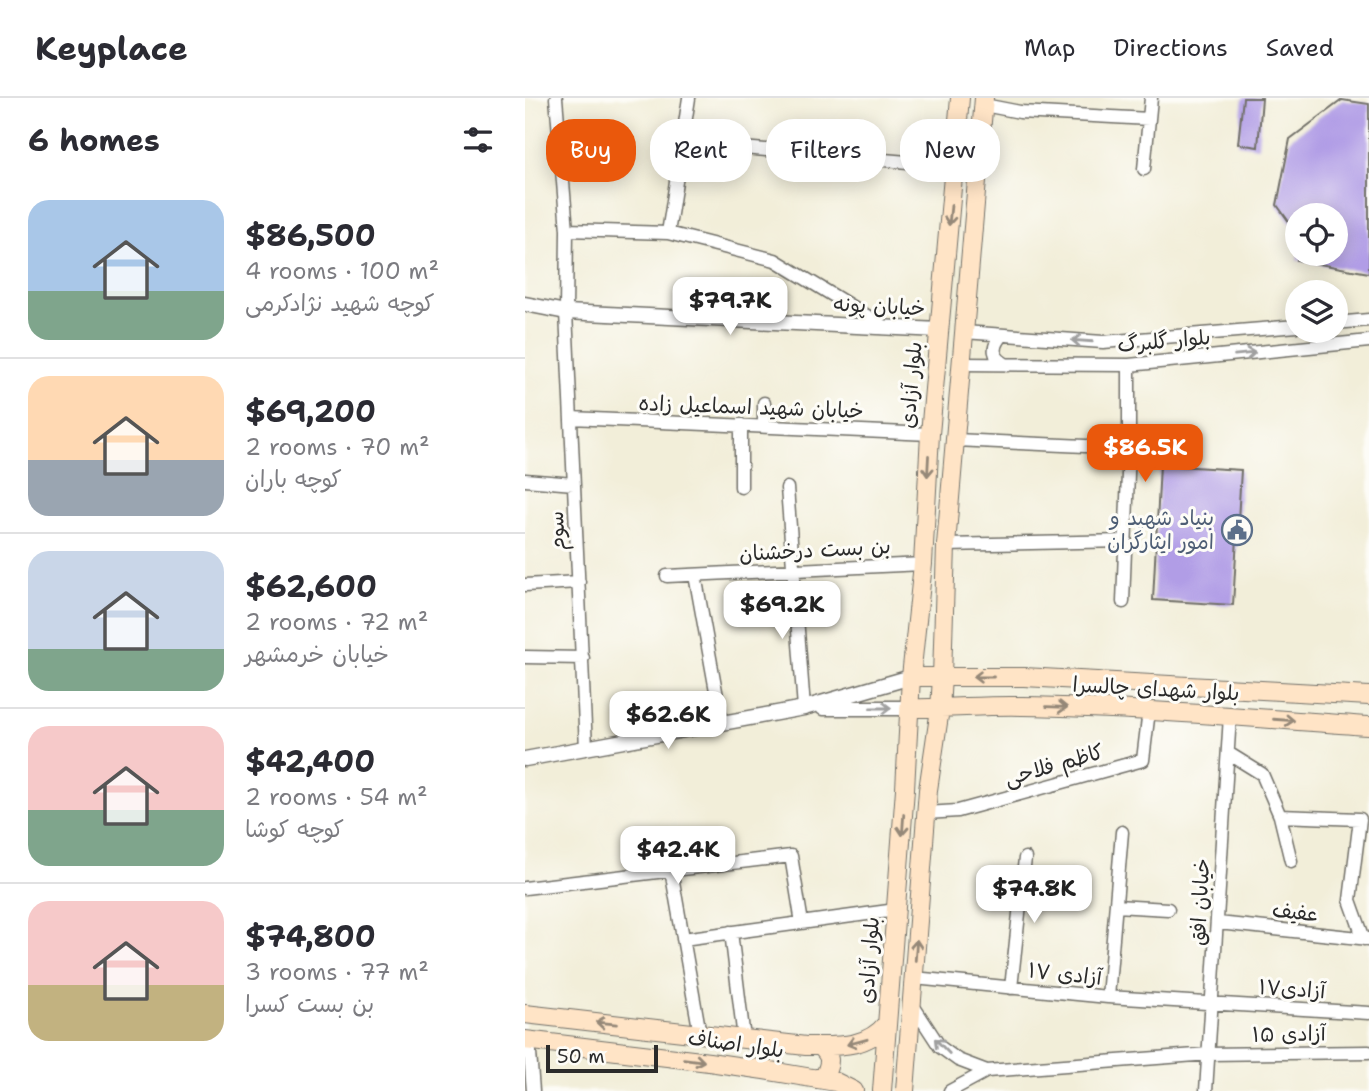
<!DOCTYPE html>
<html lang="en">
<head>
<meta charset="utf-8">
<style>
	:root { --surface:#fff; --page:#f7f7f7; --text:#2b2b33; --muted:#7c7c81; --line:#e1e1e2; --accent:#ea580c }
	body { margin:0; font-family:"Shantell Sans","Playpen Sans Arabic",sans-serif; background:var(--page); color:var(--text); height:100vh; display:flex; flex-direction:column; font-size:26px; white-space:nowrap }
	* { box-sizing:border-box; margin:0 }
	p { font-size:23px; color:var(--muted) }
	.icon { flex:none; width:38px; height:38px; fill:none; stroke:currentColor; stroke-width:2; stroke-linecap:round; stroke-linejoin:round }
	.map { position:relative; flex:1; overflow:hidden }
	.drawer { display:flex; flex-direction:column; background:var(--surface); width:525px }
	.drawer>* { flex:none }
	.banner { position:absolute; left:21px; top:21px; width:665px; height:63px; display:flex; gap:14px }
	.tools { position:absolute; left:760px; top:105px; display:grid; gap:14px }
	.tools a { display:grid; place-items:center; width:63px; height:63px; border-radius:50%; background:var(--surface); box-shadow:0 4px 18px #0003; font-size:35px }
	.scale { position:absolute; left:21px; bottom:18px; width:112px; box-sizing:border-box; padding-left:7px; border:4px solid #2b2b2b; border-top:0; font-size:19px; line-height:24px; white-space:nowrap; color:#2b2b2b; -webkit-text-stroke:5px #fdfcf7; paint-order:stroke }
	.price { position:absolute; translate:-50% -60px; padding:0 16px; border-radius:14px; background:#fff; color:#222; font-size:23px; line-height:46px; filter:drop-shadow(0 2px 4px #0008) }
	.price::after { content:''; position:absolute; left:50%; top:42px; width:21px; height:16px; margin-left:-10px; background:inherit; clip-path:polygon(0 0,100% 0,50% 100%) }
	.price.selected { background:var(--accent); color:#fff }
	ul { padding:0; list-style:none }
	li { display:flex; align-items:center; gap:21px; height:175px; padding:0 28px }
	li+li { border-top:2px solid var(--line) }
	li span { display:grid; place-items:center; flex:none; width:196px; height:140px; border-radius:21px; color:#555 }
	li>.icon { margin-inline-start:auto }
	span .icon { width:84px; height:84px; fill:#fffc; stroke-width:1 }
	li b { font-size:30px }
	h2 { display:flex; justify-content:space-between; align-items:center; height:84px; padding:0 28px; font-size:30px }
	.chip { padding:0 24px; border-radius:28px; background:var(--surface); box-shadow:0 4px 18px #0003; font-size:24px; line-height:63px }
	.chip.selected { background:var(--accent); color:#fff }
	header { display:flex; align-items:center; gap:42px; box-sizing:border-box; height:98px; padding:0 35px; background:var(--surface); border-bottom:2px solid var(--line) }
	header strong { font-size:33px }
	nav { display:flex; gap:38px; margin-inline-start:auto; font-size:24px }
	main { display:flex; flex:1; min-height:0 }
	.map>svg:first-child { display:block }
	.building { fill:#b19de6 }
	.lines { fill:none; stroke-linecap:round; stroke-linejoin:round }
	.minor-casing { stroke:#716f68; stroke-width:15 }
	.tertiary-casing { stroke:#716f68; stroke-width:17 }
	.secondary-casing { stroke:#716f68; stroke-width:20 }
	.minor { stroke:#fff; stroke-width:12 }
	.tertiary { stroke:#fff; stroke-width:14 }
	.secondary { stroke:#ffe4c6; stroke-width:18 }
	.oneway { stroke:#958878 }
	.oneway2 { stroke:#a0a0a0 }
	.labels { text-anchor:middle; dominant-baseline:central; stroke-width:6; stroke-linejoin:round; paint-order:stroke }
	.street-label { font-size:21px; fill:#2b2b2b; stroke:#fdfcf7 }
	.service-label { font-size:21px; fill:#4e5e75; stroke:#fdfcf7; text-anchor:end }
</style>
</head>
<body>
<header>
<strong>Keyplace</strong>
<nav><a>Map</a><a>Directions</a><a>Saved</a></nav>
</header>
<main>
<section class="drawer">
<h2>6 homes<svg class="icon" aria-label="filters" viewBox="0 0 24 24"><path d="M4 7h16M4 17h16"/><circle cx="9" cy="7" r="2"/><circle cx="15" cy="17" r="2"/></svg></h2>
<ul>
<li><span style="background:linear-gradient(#a9c7e8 65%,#7fa58c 0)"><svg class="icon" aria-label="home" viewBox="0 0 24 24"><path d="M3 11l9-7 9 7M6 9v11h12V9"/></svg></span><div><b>$86,500</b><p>4 rooms · 100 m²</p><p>کوچه شهید نژادکرمی</p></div></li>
<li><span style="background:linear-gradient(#ffd9b3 60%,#9aa5b1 0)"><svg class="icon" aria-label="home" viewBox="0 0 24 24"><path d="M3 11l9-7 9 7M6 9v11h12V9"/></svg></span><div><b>$69,200</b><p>2 rooms · 70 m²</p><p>کوچه باران</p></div></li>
<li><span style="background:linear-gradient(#c9d6e8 70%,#7fa58c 0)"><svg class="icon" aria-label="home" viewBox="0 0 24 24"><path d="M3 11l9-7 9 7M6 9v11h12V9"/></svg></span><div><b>$62,600</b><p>2 rooms · 72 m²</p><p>خیابان خرمشهر</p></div></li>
<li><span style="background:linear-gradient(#f6c9c9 60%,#7fa58c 0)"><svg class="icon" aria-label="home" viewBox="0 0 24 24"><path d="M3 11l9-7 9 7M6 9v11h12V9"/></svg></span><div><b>$42,400</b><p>2 rooms · 54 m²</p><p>کوچه کوشا</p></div></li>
<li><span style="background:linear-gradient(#f6c9c9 60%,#c2b280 0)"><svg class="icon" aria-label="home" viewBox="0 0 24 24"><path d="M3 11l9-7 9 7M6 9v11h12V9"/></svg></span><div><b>$74,800</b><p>3 rooms · 77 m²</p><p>بن بست کسرا</p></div></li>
</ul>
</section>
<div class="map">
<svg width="844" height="993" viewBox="0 0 844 993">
	<rect width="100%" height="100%" fill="#fdfcf7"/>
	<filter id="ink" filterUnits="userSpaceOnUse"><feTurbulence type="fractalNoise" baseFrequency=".0143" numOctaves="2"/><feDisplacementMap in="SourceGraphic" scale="14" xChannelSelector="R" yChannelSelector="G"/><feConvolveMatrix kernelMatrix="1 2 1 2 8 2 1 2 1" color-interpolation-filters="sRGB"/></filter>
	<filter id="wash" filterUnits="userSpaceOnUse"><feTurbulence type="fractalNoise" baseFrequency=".00686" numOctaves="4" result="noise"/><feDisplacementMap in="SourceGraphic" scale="28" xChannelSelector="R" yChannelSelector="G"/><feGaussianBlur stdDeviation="1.57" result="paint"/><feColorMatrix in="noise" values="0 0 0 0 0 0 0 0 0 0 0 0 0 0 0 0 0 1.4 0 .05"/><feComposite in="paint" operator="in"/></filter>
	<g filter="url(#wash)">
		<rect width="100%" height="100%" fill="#f2eed9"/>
		<g id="blocks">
			<path class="building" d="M718 0H737L733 49 713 46Z
				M817 2 844 6V175L772 162 773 156H810V117H772V135L752 107 765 41Z
				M635 367 716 372 708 507 628 502Z"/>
		</g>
	</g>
	<g filter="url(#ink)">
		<use href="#blocks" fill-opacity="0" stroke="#716f68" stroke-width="2"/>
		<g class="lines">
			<g class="minor-casing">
				<path id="minor" d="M31 0 42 132
					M459 7 495 14 624 21 626 0
					M157 45 430 68
					M619 71 624 21
					M143 135 164 0
					M810 225 844 222
					M439 234 578 244 772 228
					M477 237C466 249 467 259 482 267
					M436 266 604 267 844 243
					M239 305V328
					M46 320 405 336
					M216 327V389
					M430 342 604 350
					M0 382 49 386
					M262 390 279 610
					M421 447 600 443
					M170 477 197 626
					M142 478 398 466
					M0 487 54 484
					M598 504 604 350V267
					M0 559 58 560
					M61 650 41 214 42 132 143 135 250 162 360 229
					M703 655 737 676 755 718 766 763
					M401 715 433 713 618 662 624 612
					M755 718 835 721 825 802 839 841
					M146 772 175 936
					M0 790 266 758 277 825
					M591 808 643 811
					M693 825 844 841
					M206 834 219 941
					M158 841 371 812
					M389 880 583 899 844 915
					M486 890 500 760
					M583 899 597 734
					M387 906 415 949 433 962 462 973
					M4 942 8 993
					M425 993 462 973 684 956 844 954
					M681 993 705 618"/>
			</g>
			<g class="tertiary-casing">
				<path id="tertiary" d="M0 206 41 214 414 232
					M298 610H384
					M0 661 279 610 386 579"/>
			</g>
			<g class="secondary-casing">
				<path id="secondary" d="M386 579H499L844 598
					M384 610C422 611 459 607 497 608 613 610 728 620 844 628
					M0 916 281 948C311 948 342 951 362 925
					M0 942 184 964 239 972 311 984 329 993
					M292 981 300 977C306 963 306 958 295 948
					M357 993 380 691 386 579 398 466 405 336 435 0
					M380 993 403 692 415 611 417 579 421 447 459 0"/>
			</g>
			<use href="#minor" class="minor"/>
			<use href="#tertiary" class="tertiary"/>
			<use href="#secondary" class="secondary"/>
		</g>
		<defs><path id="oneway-shaft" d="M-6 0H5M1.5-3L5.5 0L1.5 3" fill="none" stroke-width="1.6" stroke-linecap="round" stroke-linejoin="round" transform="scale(1.75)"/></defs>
		<g class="oneway">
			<use href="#oneway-shaft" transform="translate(425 117) rotate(96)"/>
			<use href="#oneway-shaft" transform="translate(403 368) rotate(93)"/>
			<use href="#oneway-shaft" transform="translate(458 579) rotate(-180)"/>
			<use href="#oneway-shaft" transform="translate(532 609) rotate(2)"/>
			<use href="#oneway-shaft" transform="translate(759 622) rotate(4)"/>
			<use href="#oneway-shaft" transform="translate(378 727) rotate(94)"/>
			<use href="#oneway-shaft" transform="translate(391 852) rotate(-86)"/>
			<use href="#oneway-shaft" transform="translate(81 925) rotate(-174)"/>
			<use href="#oneway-shaft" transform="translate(332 944) rotate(165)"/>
			<use href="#oneway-shaft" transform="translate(169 962) rotate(7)"/>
		</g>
		<g class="oneway2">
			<use href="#oneway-shaft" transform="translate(557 243) rotate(-176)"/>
			<use href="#oneway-shaft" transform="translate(720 256) rotate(-6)"/>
			<use href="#oneway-shaft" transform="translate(356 610)"/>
			<use href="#oneway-shaft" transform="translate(417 948) rotate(-134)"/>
		</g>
	</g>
	<defs>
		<g id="civic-ring" transform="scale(1.575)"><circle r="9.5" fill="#fdfcf7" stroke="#5c6f8a" stroke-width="1.5"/><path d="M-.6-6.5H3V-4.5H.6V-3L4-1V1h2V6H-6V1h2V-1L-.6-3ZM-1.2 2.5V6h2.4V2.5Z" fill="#5c6f8a"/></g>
	</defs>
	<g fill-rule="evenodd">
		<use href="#civic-ring" x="712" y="432"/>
	</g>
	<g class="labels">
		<g class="street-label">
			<text transform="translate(354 208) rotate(3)">خیابان پونه</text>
			<text transform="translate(639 243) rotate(-5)">بلوار گلبرگ</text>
			<text transform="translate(386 287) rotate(-85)">بلوار آزادی</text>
			<text transform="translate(226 309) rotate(2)">خیابان شهید اسماعیل زاده</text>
			<text transform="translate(32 433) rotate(-93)">سوم</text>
			<text transform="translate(290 452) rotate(-3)">بن بست درخشنان</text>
			<text transform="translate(631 591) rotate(3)">بلوار شهدای چالسرا</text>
			<text transform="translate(529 667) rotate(-16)">کاظم فلاحی</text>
			<text transform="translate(675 804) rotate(-87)">خیابان افق</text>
			<text transform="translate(770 814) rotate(6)">عفیف</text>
			<text transform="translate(344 862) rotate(-86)">بلوار آزادی</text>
			<text transform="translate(540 876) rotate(6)">آزادی ۱۷</text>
			<text transform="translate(767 891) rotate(4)">آزادی۱۷</text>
			<text transform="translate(764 936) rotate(-1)">آزادی ۱۵</text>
			<text transform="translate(211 946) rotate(8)">بلوار اصناف</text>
		</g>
		<g class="service-label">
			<text x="689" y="420">بنیاد شهید و<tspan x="689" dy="24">امور ایثارگران</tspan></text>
		</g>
	</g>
</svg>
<div class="tools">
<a><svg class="icon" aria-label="locate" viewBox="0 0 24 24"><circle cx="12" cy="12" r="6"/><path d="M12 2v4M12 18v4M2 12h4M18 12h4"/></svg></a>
<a><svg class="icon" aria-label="layers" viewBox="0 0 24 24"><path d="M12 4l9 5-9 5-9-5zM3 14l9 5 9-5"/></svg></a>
</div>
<div class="scale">50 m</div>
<b class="price" style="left:205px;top:239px">$79.7K</b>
<b class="price selected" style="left:620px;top:386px">$86.5K</b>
<b class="price" style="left:257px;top:543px">$69.2K</b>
<b class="price" style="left:143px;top:653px">$62.6K</b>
<b class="price" style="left:153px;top:788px">$42.4K</b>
<b class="price" style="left:509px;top:827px">$74.8K</b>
<div class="banner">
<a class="chip selected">Buy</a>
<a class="chip">Rent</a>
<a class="chip">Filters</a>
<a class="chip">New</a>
</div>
</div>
</main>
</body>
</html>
